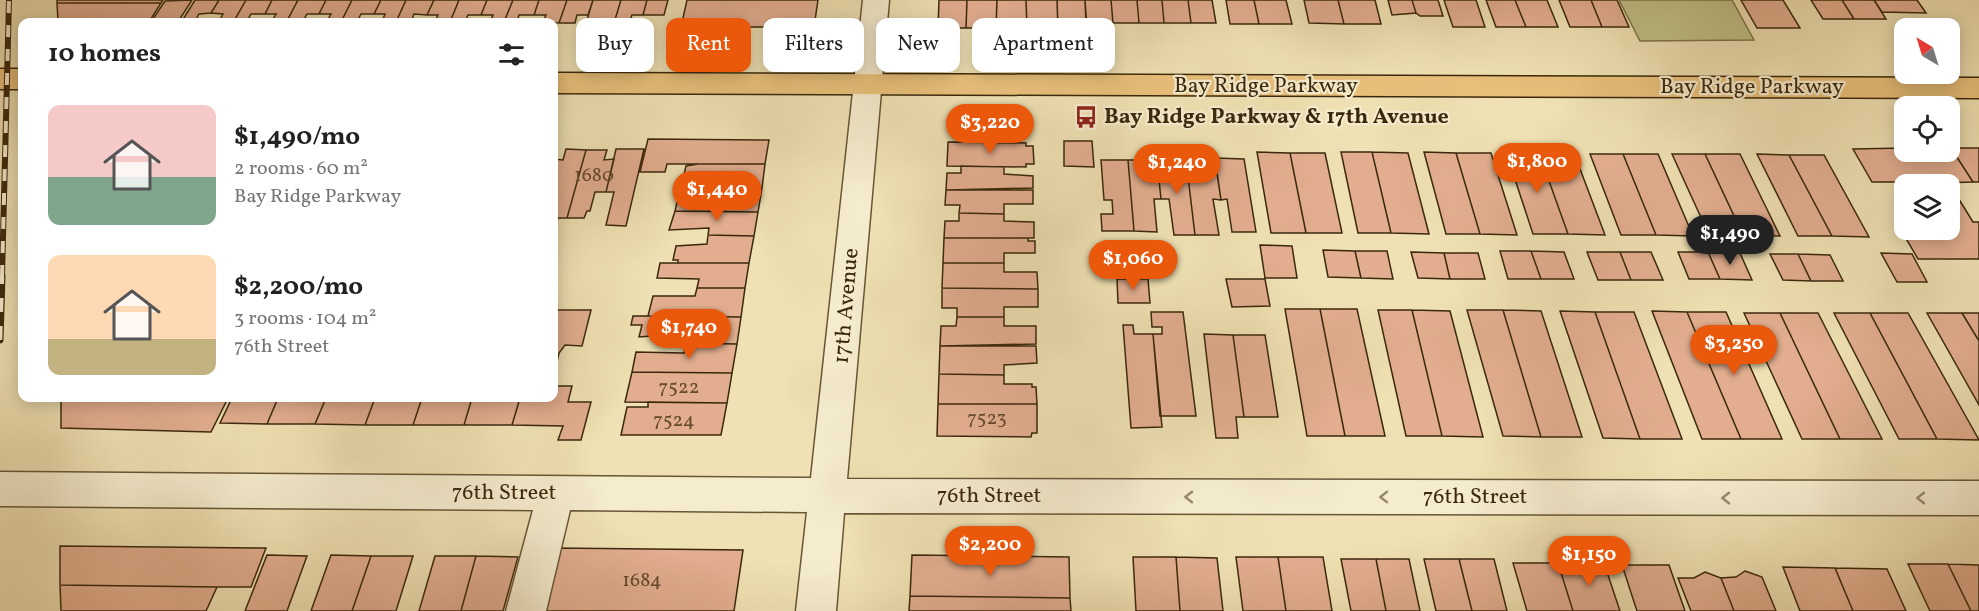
<!DOCTYPE html>
<html lang="en">
<head>
<meta charset="utf-8">
<style>
	:root { --surface:#fff; --page:#f2f2f2; --text:#222; --muted:#767676; --accent:#ea580c }
	body { margin:0; font-family:Vollkorn,serif; background:var(--page); color:var(--text); height:100vh; display:flex; flex-direction:column; font-size:22px; white-space:nowrap }
	* { box-sizing:border-box; margin:0 }
	p { font-size:20px; color:var(--muted) }
	.icon { flex:none; width:33px; height:33px; fill:none; stroke:currentColor; stroke-width:2; stroke-linecap:round; stroke-linejoin:round }
	.map { position:relative; flex:1; overflow:hidden }
	.details { position:absolute; left:18px; top:18px; width:540px; height:384px; display:flex; flex-direction:column; background:var(--surface); border-radius:12px; box-shadow:0 3px 15px #0003 }
	.details>* { flex:none }
	.top-card { position:absolute; left:576px; top:18px; width:570px; height:54px; display:flex; gap:12px }
	.needle { width:39px; rotate:322deg }
	.fabs { position:absolute; left:1894px; top:18px; display:grid; gap:12px }
	.fabs a { display:grid; place-items:center; width:66px; height:66px; border-radius:12px; background:var(--surface); box-shadow:0 3px 15px #0003; font-size:30px }
	.price { position:absolute; translate:-50% -51px; padding:0 14px; border-radius:21px; background:var(--accent); color:#fff; font-size:20px; line-height:39px; filter:drop-shadow(0 2px 3px #0008) }
	.price::after { content:''; position:absolute; left:50%; top:36px; width:18px; height:14px; margin-left:-9px; background:inherit; clip-path:polygon(0 0,100% 0,50% 100%) }
	.price.current { background:#222; color:#fff }
	ul { padding:0; list-style:none }
	li { display:flex; align-items:center; gap:18px; height:150px; padding:0 30px }
	li span { display:grid; place-items:center; flex:none; width:168px; height:120px; border-radius:12px; color:#555 }
	li>.icon { margin-inline-start:auto }
	span .icon { width:72px; height:72px; fill:#fffc; stroke-width:1 }
	li b { font-size:26px }
	h2 { display:flex; justify-content:space-between; align-items:center; height:72px; padding:0 30px; font-size:26px }
	.chip { padding:0 21px; border-radius:12px; background:var(--surface); box-shadow:0 3px 15px #0003; font-size:21px; line-height:54px }
	.chip.current { background:var(--accent); color:#fff }
	.map>svg:first-child { display:block }
	.green { fill:#c1c188; stroke:#7e744a; stroke-width:1.5 }
	.building { fill:#e2ae8f; stroke:#3b280c; stroke-width:1.5 }
	.lines { fill:none; stroke-linecap:round; stroke-linejoin:round }
	.minor-casing { stroke:#685636; stroke-width:3 }
	.major-casing { stroke:#3b280c; stroke-width:3 }
	.minor { fill:#f5ecce; fill-rule:evenodd }
	.major { fill:#e8c07a; fill-rule:evenodd }
	.rail-far1-casing { stroke:#3b280c; stroke-width:6 }
	.rail-casing { stroke:#3b280c; stroke-width:7 }
	.rail-far1 { stroke:#f5ecce; stroke-width:4; stroke-dasharray:12; stroke-linecap:butt }
	.rail { stroke:#f5ecce; stroke-width:4.5; stroke-dasharray:14; stroke-linecap:butt }
	.oneway { stroke:#988a6d }
	.labels { text-anchor:middle; dominant-baseline:central; stroke-width:4.5; stroke-linejoin:round; paint-order:stroke }
	.number-label { font-size:20px; fill:#654a2d }
	.street-label { font-size:22px; fill:#3b280c; stroke:#f5ecce }
	.poi-label { font-size:22px; font-weight:bold; fill:#3b280c; stroke:#f5ecce; text-anchor:start }
</style>
</head>
<body>
<div class="map">
<svg width="1979" height="611" viewBox="0 0 1979 611">
	<rect width="100%" height="100%" fill="#efe1b3"/>
	<filter id="stains"><feTurbulence type="fractalNoise" baseFrequency=".00333" numOctaves="4"/><feColorMatrix values="0 0 0 0 .2 0 0 0 0 .09 0 0 0 0 .02 0 0 0 .5 -.17"/></filter>
	<radialGradient id="worn" r=".72"><stop offset=".6" stop-color="#630" stop-opacity="0"/><stop offset="1" stop-color="#630" stop-opacity=".3"/></radialGradient>
	<path class="green" d="M1619 0H1732L1754 40 1640 41Z"/>
	<path class="building" d="M57 0H163L161 3H57Z
		M192 0 178 22H151L165 1Z
		M195 0H219L211 13 199 14 195 21H182Z
		M219 0H246L234 21H219L223 14 211 13Z
		M246 0H272L265 14H251L247 21H234Z
		M272 0H298L287 21H272L276 14H265Z
		M298 0H326L319 14H307L303 21H287Z
		M326 0H352L341 22 327 21 331 14H319Z
		M352 0H381L374 14H361L357 22H341Z
		M381 0H406L396 22H382L385 14H374Z
		M406 0H434L427 15 414 14 411 22H396Z
		M434 0H459L450 22H435L438 15H427Z
		M459 0H487L481 15H468L465 22H450Z
		M487 0H513L504 22H490L493 15H481Z
		M513 0H539L534 15H519L517 22H504Z
		M539 0H567L559 23 543 22 546 15H534Z
		M567 0H593L588 15H577L575 23H559Z
		M593 0H621L614 23H586Z
		M621 0H647L643 15H632L629 23H614Z
		M647 0H668L664 15H643Z
		M687 0H818L814 27H681Z
		M939 0H967L966 28H938Z
		M967 0H997L996 28H966Z
		M997 0H1026L1027 28H996Z
		M1026 0H1057L1058 29 1027 28Z
		M1057 0H1085L1087 29H1058Z
		M1085 0H1111L1113 23H1086Z
		M1111 0H1137L1139 23H1113Z
		M1137 0H1162L1164 23H1139Z
		M1162 0H1188L1191 23H1164Z
		M1188 0H1212L1216 23H1191Z
		M1226 0H1254L1259 24H1230Z
		M1254 0H1286L1292 24H1259Z
		M1304 0H1338L1344 24 1309 23Z
		M1338 0H1375L1381 24H1344Z
		M1388 0H1412L1416 13 1392 15Z
		M1412 0H1438L1443 16H1420L1416 13Z
		M1444 0H1476L1485 27H1453Z
		M1486 0H1515L1526 27H1496Z
		M1515 0H1547L1558 27H1526Z
		M1559 0H1591L1602 27H1570Z
		M1591 0H1617L1629 27H1602Z
		M1741 0H1783L1800 28H1757Z
		M1811 0H1842L1854 19H1823Z
		M1842 0H1874L1886 19H1854Z
		M1874 0H1917L1926 13 1882 12Z
		M57 3H161L149 22H58Z
		M648 139 769 140 765 164H667L665 172H640Z
		M1064 141H1092L1094 167 1064 166Z
		M948 142 1026 143V146H1033L1034 164H1026V167L947 166Z
		M1905 148V152H1950L1951 148 1973 182 1905 184V196L1896 182H1872L1853 149Z
		M1951 148H1979V182H1973Z
		M566 149 586 150 567 218H558L554 231V159L563 160Z
		M616 149H644L626 226 606 225 614 192H606Z
		M586 150H607L604 160 614 159 606 192H595L590 211H587L584 218H567Z
		M1257 152 1290 153 1306 233H1271Z
		M1341 152H1372L1391 233H1358Z
		M1372 152 1408 153 1429 234 1391 233Z
		M1424 152 1456 153 1480 234H1446Z
		M1506 152 1539 153 1568 234H1533Z
		M1290 153H1325L1342 233H1306Z
		M1456 153H1491L1517 235 1480 234Z
		M1539 153H1574L1605 235 1568 234Z
		M1590 154H1623L1656 235H1621Z
		M1623 154H1658L1693 236 1656 235Z
		M1672 154H1705L1743 235H1709Z
		M1705 154H1740L1780 236 1743 235Z
		M1757 154 1789 155 1832 236H1798Z
		M1789 155H1824L1869 237 1832 236Z
		M1215 158 1244 159 1256 232H1232L1227 199 1221 200Z
		M1101 160H1128L1134 231H1102L1101 214H1113L1112 200H1104Z
		M1128 160H1157L1161 199H1154L1157 232 1134 231Z
		M1157 160H1186L1195 235H1174L1169 199H1161Z
		M1186 160 1215 161 1221 200 1213 199 1219 235H1195Z
		M698 164H765L762 188H717L719 179H683L686 166Z
		M961 166 1004 167V174L1033 176V188L946 190 947 173H961Z
		M1950 185 1973 222H1979V259H1918L1897 223H1905V230H1950Z
		M717 188H762L758 212 675 211 679 194 716 195Z
		M946 190H1033V204H1004V214L959 213 960 205H945Z
		M675 211 758 212 754 236 708 235 709 228 669 230Z
		M959 213 1004 214V221L1034 222V238H944L945 221H959Z
		M708 235 754 236 749 263H678V260H673L676 246 707 244Z
		M944 238H1028V241H1035V253H1004V263H943Z
		M1260 245 1292 246 1297 278H1265Z
		M1323 250 1355 251 1361 278 1328 277Z
		M1355 251H1387L1393 279 1361 278Z
		M1500 251H1531L1541 279H1508Z
		M1531 251 1564 252 1574 279H1541Z
		M1411 252 1444 253 1450 279 1418 278Z
		M1587 252H1620L1631 280H1598Z
		M1620 252H1651L1663 280H1631Z
		M1678 252H1708L1720 279H1689Z
		M1708 252 1740 253 1752 280 1720 279Z
		M1444 253H1478L1485 279H1450Z
		M1881 253 1912 254 1927 282H1897Z
		M1770 254H1798L1811 281 1783 280Z
		M1798 254 1830 255 1843 281H1811Z
		M660 263H749L745 288H697L699 279 657 278Z
		M943 263H1004V272H1037L1038 289 942 288Z
		M1117 279H1148L1150 303H1118Z
		M1226 279H1265L1270 306 1232 307Z
		M697 288H745L741 317 648 316 653 296H695Z
		M942 288 1038 289V307H1004V317H957V308H942Z
		M1285 309H1320L1345 436H1307Z
		M1320 309H1357L1385 436H1345Z
		M554 310H591L582 346 565 345 559 353 554 374Z
		M1378 310H1412L1442 436H1406Z
		M1412 310 1450 311 1483 437 1442 436Z
		M1467 310H1503L1541 437 1503 436Z
		M1503 310 1541 311 1582 437H1541Z
		M1560 311 1595 312 1640 439 1603 438Z
		M1652 311 1687 312 1741 439H1702Z
		M1151 312H1183L1196 416H1160L1153 334H1162V327H1152Z
		M1595 312H1634L1682 439H1640Z
		M1687 312H1726L1782 439H1741Z
		M1744 313H1780L1840 439H1802Z
		M1780 313H1818L1882 439H1840Z
		M1834 313H1870L1937 439H1899Z
		M1870 313H1908L1979 440 1937 439Z
		M1927 313H1962L1979 341V405Z
		M1962 313H1979V341Z
		M633 316H648L741 317 737 344 686 343 688 333 639 337 642 325H631Z
		M957 317H1004V326H1036V344L940 346 941 326H956Z
		M1123 325H1133L1134 334H1153L1162 427 1131 428Z
		M1204 334 1233 335 1244 417H1236L1238 438H1216Z
		M1233 335H1265L1278 417H1244Z
		M686 343 737 344 732 373 632 372 636 352 684 353Z
		M940 346H1036L1037 363 1004 365V375L939 374Z
		M632 372 732 373 727 403 625 402Z
		M939 374 1004 375V384H1032V387H1036L1037 404H938Z
		M554 381 556 386H572L568 402H591L581 440H558L563 426 512 425 520 398H554Z
		M61 398H228L211 432 61 428Z
		M232 398H278L267 424 220 423Z
		M278 398H326L315 424H267Z
		M326 398H375L365 425 315 424Z
		M375 398H422L413 425H365Z
		M422 398H472L464 425H413Z
		M472 398H520L512 425H464Z
		M648 402 727 403 721 435H621L627 407H648Z
		M938 404H1037V433H1032L1031 437 937 436Z
		M60 546 266 548 251 587H217L60 585Z
		M554 548 743 550 734 611H538Z
		M267 555 307 556 287 611H245Z
		M331 555 371 556 352 611H311Z
		M912 555 1069 557 1070 598 910 596Z
		M371 556H413L396 611H352Z
		M435 556H476L461 611H419Z
		M476 556 518 557 503 611H461Z
		M1133 557H1176L1180 611H1136Z
		M1176 557 1217 558 1223 611H1180Z
		M1236 557H1278L1286 611H1243Z
		M1278 557H1323L1332 611H1286Z
		M1341 559H1376L1386 611H1351Z
		M1376 559H1409L1420 611H1386Z
		M1424 559H1459L1472 611H1436Z
		M1459 559H1494L1507 611H1472Z
		M1513 563H1558L1573 611H1527Z
		M1558 563H1604L1620 611H1573Z
		M1908 564H1948L1971 611H1930Z
		M1948 564 1979 565V611H1971Z
		M1622 565H1669L1685 611H1637Z
		M1783 567 1835 568 1853 611H1800Z
		M1835 568 1887 569 1906 611H1853Z
		M1745 571 1762 577 1776 611H1734L1721 578 1736 577Z
		M1705 572 1721 578 1734 611H1691L1678 578H1694Z
		M60 585 217 587 206 611H61Z
		M910 596 1070 598 1071 611H909Z"/>
	<g class="lines">
		<g class="minor-casing">
			<path id="minor" d="M863 0H889L847 479 1979 481V515L844 513 836 611H796L807 512 570 510 546 611H506L533 510 0 506V472L811 478Z"/>
		</g>
		<g class="major-casing">
			<path id="major" d="M0 69H22V89H0Z
				M554 73 1979 78V98L554 93Z"/>
		</g>
		<use href="#minor" class="minor"/>
		<use href="#major" class="major"/>
		<g class="rail-far1-casing">
			<path id="rail-far1" d="M2 277 9 0"/>
		</g>
		<g class="rail-casing">
			<path id="rail" d="M0 340 2 276"/>
		</g>
		<use href="#rail-far1" class="rail-far1"/>
		<use href="#rail" class="rail"/>
	</g>
	<defs><path id="oneway-chevron" d="M-2-3.5L2.5 0L-2 3.5" fill="none" stroke-width="1.6" stroke-linecap="round" stroke-linejoin="round" transform="scale(1.5)"/></defs>
	<g class="oneway">
		<use href="#oneway-chevron" transform="translate(1189 497) rotate(-180)"/>
		<use href="#oneway-chevron" transform="translate(1384 497) rotate(-180)"/>
		<use href="#oneway-chevron" transform="translate(1726 498) rotate(-180)"/>
		<use href="#oneway-chevron" transform="translate(1921 498) rotate(-180)"/>
	</g>
	<defs>
		<g id="bus-bare" transform="scale(1.8)"><path d="M-5-6H5V4H4V6H2V4H-2V6H-4V4H-5ZM-3.5-4V0h7V-4ZM-3.5 1.2v1.5H-2V1.2ZM2 1.2v1.5H3.5V1.2Z" fill="#8f2418" stroke="#f5ecce" stroke-width="2.5" paint-order="stroke"/></g>
	</defs>
	<g fill-rule="evenodd">
		<use href="#bus-bare" x="1086" y="117"/>
	</g>
	<g class="labels">
		<g class="number-label">
			<text x="594" y="176">1680</text>
			<text x="679" y="388">7522</text>
			<text x="987" y="419">7523</text>
			<text x="674" y="421">7524</text>
			<text x="642" y="581">1684</text>
		</g>
		<g class="street-label">
			<text x="1266" y="86">Bay Ridge Parkway</text>
			<text x="1752" y="87">Bay Ridge Parkway</text>
			<text transform="translate(847 306) rotate(-85)">17th Avenue</text>
			<text x="504" y="493">76th Street</text>
			<text x="989" y="496">76th Street</text>
			<text x="1475" y="497">76th Street</text>
		</g>
		<g class="poi-label">
			<text x="1104" y="117">Bay Ridge Parkway &amp; 17th Avenue</text>
		</g>
	</g>
	<rect width="100%" height="100%" filter="url(#stains)"/>
	<rect width="100%" height="100%" fill="url(#worn)"/>
</svg>
<div class="fabs">
<a><svg class="needle" viewBox="-14 -14 28 28"><path d="M0-13l5 13h-10z" fill="#e53935"/><path d="M0 13l5-13h-10z" fill="#767676"/></svg></a>
<a><svg class="icon" aria-label="locate" viewBox="0 0 24 24"><circle cx="12" cy="12" r="6"/><path d="M12 2v4M12 18v4M2 12h4M18 12h4"/></svg></a>
<a><svg class="icon" aria-label="layers" viewBox="0 0 24 24"><path d="M12 4l9 5-9 5-9-5zM3 14l9 5 9-5"/></svg></a>
</div>
<b class="price" style="left:990px;top:155px">$3,220</b>
<b class="price" style="left:1537px;top:194px">$1,800</b>
<b class="price" style="left:1177px;top:195px">$1,240</b>
<b class="price" style="left:717px;top:222px">$1,440</b>
<b class="price current" style="left:1730px;top:266px">$1,490</b>
<b class="price" style="left:1133px;top:291px">$1,060</b>
<b class="price" style="left:689px;top:360px">$1,740</b>
<b class="price" style="left:1734px;top:376px">$3,250</b>
<b class="price" style="left:990px;top:577px">$2,200</b>
<b class="price" style="left:1589px;top:587px">$1,150</b>
<div class="top-card">
<a class="chip">Buy</a>
<a class="chip current">Rent</a>
<a class="chip">Filters</a>
<a class="chip">New</a>
<a class="chip">Apartment</a>
</div>
<section class="details">
<h2>10 homes<svg class="icon" aria-label="filters" viewBox="0 0 24 24"><path d="M4 7h16M4 17h16"/><circle cx="9" cy="7" r="2"/><circle cx="15" cy="17" r="2"/></svg></h2>
<ul>
<li><span style="background:linear-gradient(#f6c9c9 60%,#7fa58c 0)"><svg class="icon" aria-label="home" viewBox="0 0 24 24"><path d="M3 11l9-7 9 7M6 9v11h12V9"/></svg></span><div><b>$1,490/mo</b><p>2 rooms · 60 m²</p><p>Bay Ridge Parkway</p></div></li>
<li><span style="background:linear-gradient(#ffd9b3 70%,#c2b280 0)"><svg class="icon" aria-label="home" viewBox="0 0 24 24"><path d="M3 11l9-7 9 7M6 9v11h12V9"/></svg></span><div><b>$2,200/mo</b><p>3 rooms · 104 m²</p><p>76th Street</p></div></li>
</ul>
</section>
</div>
</body>
</html>
